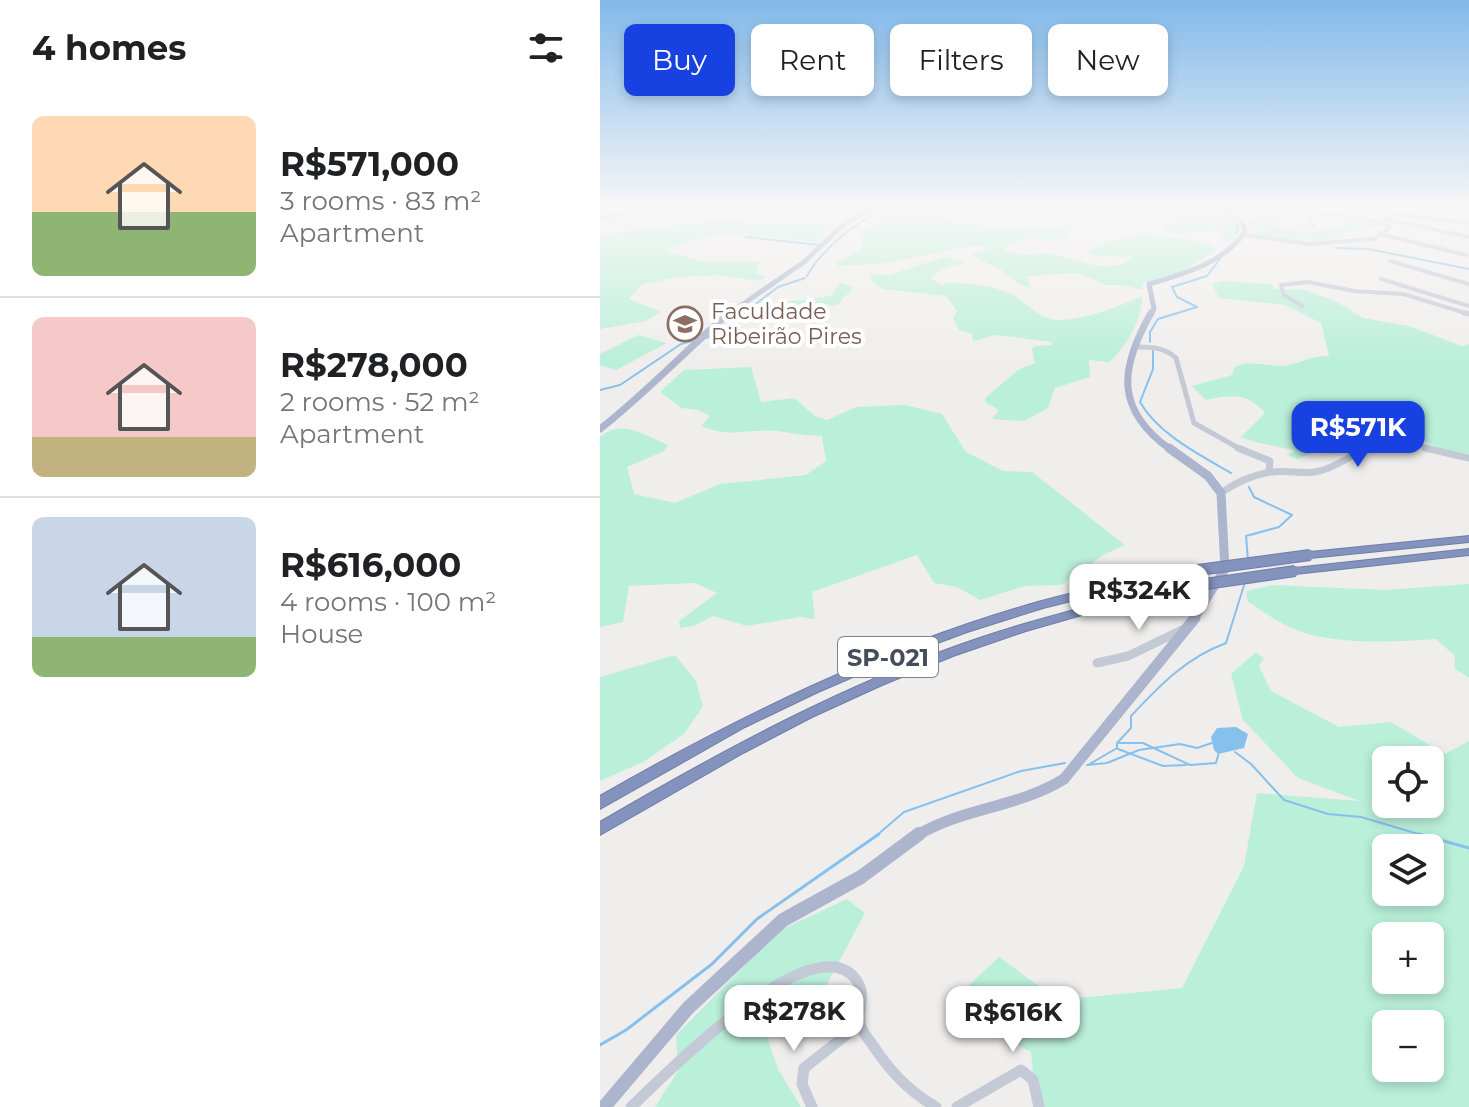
<!DOCTYPE html>
<html lang="en">
<head>
<meta charset="utf-8">
<style>
	:root { --surface:#fff; --page:#f2f2f2; --text:#202124; --muted:#757577; --line:#e0e0e0; --accent:#1741e0 }
	body { margin:0; font-family:Montserrat,sans-serif; background:var(--page); color:var(--text); height:100vh; display:flex; flex-direction:column; font-size:30px; white-space:nowrap }
	* { box-sizing:border-box; margin:0 }
	p { font-size:26px; color:var(--muted) }
	.icon { flex:none; width:44px; height:44px; fill:none; stroke:currentColor; stroke-width:2; stroke-linecap:round; stroke-linejoin:round }
	.map { position:relative; flex:1; overflow:hidden }
	.side { display:flex; flex-direction:column; background:var(--surface); width:600px }
	.side>* { flex:none }
	.hud { position:absolute; left:24px; top:24px; width:724px; height:72px; display:flex; gap:16px }
	.controls { position:absolute; left:772px; top:746px; display:grid; gap:16px }
	.controls a { display:grid; place-items:center; width:72px; height:72px; border-radius:12px; background:var(--surface); box-shadow:0 4px 12px #0003; font-size:40px }
	.price { position:absolute; translate:-50% -68px; padding:0 18px; border-radius:16px; background:#fff; color:#222; font-size:26px; line-height:52px; filter:drop-shadow(0 2px 4px #0008) }
	.price::after { content:''; position:absolute; left:50%; top:48px; width:24px; height:18px; margin-left:-12px; background:inherit; clip-path:polygon(0 0,100% 0,50% 100%) }
	.price.selected { background:var(--accent); color:#fff }
	ul { padding:0; list-style:none }
	li { display:flex; align-items:center; gap:24px; height:200px; padding:0 32px }
	li+li { border-top:2px solid var(--line) }
	li span { display:grid; place-items:center; flex:none; width:224px; height:160px; border-radius:12px; color:#555 }
	li>.icon { margin-inline-start:auto }
	span .icon { width:96px; height:96px; fill:#fffc; stroke-width:1 }
	li b { font-size:34px }
	h2 { display:flex; justify-content:space-between; align-items:center; height:96px; padding:0 32px; font-size:34px }
	.tag { padding:0 28px; border-radius:12px; background:var(--surface); box-shadow:0 4px 12px #0003; font-size:28px; line-height:72px }
	.tag.selected { background:var(--accent); color:#fff }
	main { display:flex; flex:1; min-height:0 }
	.map>svg:first-child { display:block }
	.green { fill:#baefda; fill-rule:evenodd }
	.water { fill:#86c0ec }
	.lines { fill:none; stroke-linecap:round; stroke-linejoin:round }
	.stream-far1 { stroke:#86c0ec; stroke-width:2 }
	.stream { stroke:#86c0ec; stroke-width:3 }
	.highway-casing { stroke:#6f7da9; stroke-width:2 }
	.minor-far4 { stroke:#c3c9d5; stroke-width:4 }
	.minor-far3 { stroke:#c3c9d5; stroke-width:5 }
	.minor-far2 { stroke:#c3c9d5; stroke-width:7 }
	.minor-far1 { stroke:#c3c9d5; stroke-width:9 }
	.minor { stroke:#c3c9d5; stroke-width:11 }
	.major-far4 { stroke:#acb5cd; stroke-width:5 }
	.major-far3 { stroke:#acb5cd; stroke-width:7 }
	.major-far2 { stroke:#acb5cd; stroke-width:9 }
	.major-far1 { stroke:#acb5cd; stroke-width:11 }
	.major { stroke:#acb5cd; stroke-width:14 }
	.highway { fill:#8493bd; fill-rule:evenodd }
	.highway-bridge-casing { stroke:#6f7da9; stroke-width:12; stroke-linecap:butt }
	.highway-bridge { stroke:#8493bd; stroke-width:10 }
	.labels { text-anchor:middle; dominant-baseline:central; stroke-width:8; stroke-linejoin:round; paint-order:stroke }
	.far-education-label { font-size:22px; fill:#785e54; stroke:#fff; text-anchor:start }
	.shield { fill:#fff; stroke:#7d828c; stroke-width:2 }
	.shield-label { font-size:24px; font-weight:bold; fill:#454c5b }
</style>
</head>
<body>
<main>
<section class="side">
<h2>4 homes<svg class="icon" aria-label="filters" viewBox="0 0 24 24"><path d="M4 7h16M4 17h16"/><circle cx="9" cy="7" r="2"/><circle cx="15" cy="17" r="2"/></svg></h2>
<ul>
<li><span style="background:linear-gradient(#ffd9b3 60%,#8fb573 0)"><svg class="icon" aria-label="home" viewBox="0 0 24 24"><path d="M3 11l9-7 9 7M6 9v11h12V9"/></svg></span><div><b>R$571,000</b><p>3 rooms · 83 m²</p><p>Apartment</p></div></li>
<li><span style="background:linear-gradient(#f6c9c9 75%,#c2b280 0)"><svg class="icon" aria-label="home" viewBox="0 0 24 24"><path d="M3 11l9-7 9 7M6 9v11h12V9"/></svg></span><div><b>R$278,000</b><p>2 rooms · 52 m²</p><p>Apartment</p></div></li>
<li><span style="background:linear-gradient(#c9d6e8 75%,#8fb573 0)"><svg class="icon" aria-label="home" viewBox="0 0 24 24"><path d="M3 11l9-7 9 7M6 9v11h12V9"/></svg></span><div><b>R$616,000</b><p>4 rooms · 100 m²</p><p>House</p></div></li>
</ul>
</section>
<div class="map">
<svg width="869" height="1107" viewBox="0 0 869 1107">
	<rect width="100%" height="100%" fill="#f0eeed"/>
	<path class="green" d="M290 208H340L336 215C375 232 422 224 465 228L472 236C449 244 419 231 402 250 410 252 419 255 427 255 434 255 441 253 447 253 474 256 509 279 533 257L494 256 487 252C500 245 514 240 529 237 544 234 607 238 616 250L578 274 542 283 543 290 522 285H506L477 273 427 276 431 288C414 285 410 274 396 267 386 262 380 261 372 254L389 249 377 245 279 264 237 266 236 263 262 249 264 240 259 237 269 226 287 217Z
		M596 208H619L640 225 637 237 633 242 620 240 624 233 616 231 567 233 563 225 576 223 581 213Z
		M659 208H690L673 209 681 216 671 224 706 233 740 226 754 219 783 224 782 227 748 232 728 241 654 236 658 225H649L645 221 656 220Z
		M112 220 234 225 218 242 145 234 108 236 64 250 104 262H160L155 273 166 277 159 281 118 275 79 277 42 284 29 299 61 312 46 321 0 329V235Z
		M344 257 366 262 345 268 330 278 343 286 345 283C367 282 391 285 411 294 428 302 438 320 459 320 483 320 521 306 542 296 543 318 526 348 509 362L489 360 490 377 455 388 448 408 424 421 392 419 399 410 385 402V398L418 370 435 363 432 349 435 346 451 345 452 342 396 335 373 341 372 334 359 330 353 318 357 311 346 296 283 289 271 281 270 274 289 275Z
		M623 281 672 284 674 289 705 290 736 301 763 318 809 326 862 346 869 344V454L839 448 784 427 752 425 731 454 717 451 697 459 687 455 695 451C676 445 659 445 641 437L665 413C646 392 632 395 606 400L592 386 632 375 635 367C650 360 664 366 680 366 696 366 710 355 729 356L721 323 685 305 619 298 612 284Z
		M241 283 254 287 237 305 193 307 177 303 230 296Z
		M38 335 67 343 16 370 0 365V354Z
		M151 367 161 402 194 398 215 416 227 420 256 407 305 405 342 414 366 452 403 471 432 472 525 545 503 555 461 585 425 586 380 600 357 587 334 583 317 555 212 592 215 619 200 617 147 626 113 616 94 626 80 628 79 621 117 593 95 583 29 586 23 622 0 627V437C23 418 44 435 68 445L64 451 27 467 34 494 75 503 120 484 206 475 226 461 222 436C206 436 193 433 177 431 147 428 133 439 101 426L110 416 98 410 82 408 60 392 84 370Z
		M869 584V678L854 668 855 656 836 639C795 642 731 646 692 628 677 622 663 611 648 602L646 591 673 585 784 590Z
		M656 652 664 658 659 666 671 691 739 727 791 722 845 754 869 741V1107H436L431 1052 347 1006 399 957 458 1000 582 988 644 866 657 793 759 801 698 778 643 720 631 674ZM786 760H830V804H786ZM786 848H830V892H786ZM786 936H830V980H786ZM786 1024H830V1068H786Z
		M75 655 96 681 103 706 84 734 43 762 0 781V677Z
		M247 899 265 913 227 984 163 1026 178 1069 201 1107H55L78 1071 76 1035 179 931Z"/>
	<path class="water" d="M636 727 648 734 644 748 618 754 614 750 611 737 617 728Z"/>
	<g class="lines">
		<path class="stream-far1" d="M610 208 634 221 638 227 637 233
			M146 237 220 245
			M735 248 768 249 869 269
			M207 276C223 247 256 223 285 208
			M105 338 114 336 178 287 205 278
			M550 342V332L558 319 597 307 577 297 572 287 607 276 620 259
			M553 348V369L540 402C558 434 600 455 631 473
			M0 390 20 385 81 344 92 341
			M648 560 646 536 679 527 692 515 654 497 649 487
			M519 743H543L590 765 616 763 619 752
			M518 749 563 766 586 765
			M635 752 651 764 684 800 728 814 761 817 825 836
			M487 765 507 763 539 750 580 744 597 748 612 743
			M488 765 517 748V743L531 728V716C560 685 586 658 626 643L645 582
			M276 836 304 812 421 771 465 763"/>
		<path class="stream" d="M819 834 869 848
			M0 1045 26 1030 112 964 157 919 279 834"/>
		<g class="highway-casing">
			<path id="highway" d="M869 536V542L710 558 705 555 710 552Z
				M869 549V555L695 574 690 571 695 568Z
				M598 567 602 568 603 570 602 572 519 589 443 608 367 632 292 660 218 692 145 727 0 809V796C139 716 283 646 438 602 491 587 544 577 598 567Z
				M578 585 582 586 583 588 582 590 499 610 426 631 353 656 282 685 212 717 143 753 0 835V822C111 757 223 696 343 651 420 622 499 603 578 585Z"/>
		</g>
		<path class="minor-far4" d="M715 208 724 216 746 215
			M748 208 869 223
			M830 208 869 213
			M0 217 22 215
			M782 218 869 237
			M713 226 708 217 718 211
			M644 235 710 244 774 239 790 227 782 222 742 215
			M783 235 866 255
			M790 261 869 284
			M781 279 869 306
			M702 306 684 295 681 285 708 282 754 291 803 294 869 314"/>
		<path class="minor-far3" d="M864 313 869 314
			M535 347C551 347 564 347 576 358L594 423 642 450
			M757 450C775 412 804 443 834 450"/>
		<path class="minor-far2" d="M638 448 670 461 669 472
			M825 448 869 458
			M621 493C635 483 650 476 666 473 696 467 707 481 739 463 747 459 754 456 758 448"/>
		<path class="minor-far1" d="M497 663 528 656 582 630"/>
		<path class="minor" d="M31 1107C63 1077 216 919 257 981 266 995 258 1009 260 1023 261 1031 267 1037 272 1044 290 1071 307 1090 336 1107
			M212 1107 202 1084 204 1068 259 1025
			M357 1107 421 1070 433 1080 439 1107"/>
		<path class="major-far4" d="M127 315 204 262 244 224 272 208
			M550 315 554 309 549 284C583 274 624 263 645 232L643 224 625 208"/>
		<path class="major-far3" d="M551 313C519 369 515 410 571 450
			M0 429C46 393 85 351 129 313"/>
		<path class="major-far2" d="M569 448 608 476 621 493 625 569 593 620"/>
		<path class="major-far1" d="M316 836C364 807 417 808 464 779L595 618"/>
		<path class="major" d="M4 1107 88 1008 183 920 261 877 319 834"/>
		<use href="#highway" class="highway"/>
		<g class="highway-bridge-casing">
			<path id="highway-bridge" d="M598 570 710 555
				M578 588 695 571"/>
		</g>
		<use href="#highway-bridge" class="highway-bridge"/>
	</g>
	<linearGradient id="sky" x2="0" y2="1"><stop stop-color="#81b9ea"/><stop offset="0.57" stop-color="#f8f7f7"/><stop offset="1" stop-color="#f8f7f7" stop-opacity="0"/></linearGradient>
	<rect width="869" height="363" fill="url(#sky)"/>
	<defs>
		<g id="university-ring" transform="scale(1.8)"><circle r="9.5" fill="#fff" stroke="#8d6e63" stroke-width="1.5"/><path d="M0-5L7-2L0 1L-7-2ZM-4 1L0 2.5L4 1V4Q0 6-4 4Z" fill="#8d6e63"/></g>
	</defs>
	<g fill-rule="evenodd">
		<use href="#university-ring" x="85" y="324"/>
	</g>
	<g class="labels">
		<g class="far-education-label">
			<text x="111" y="311">Faculdade<tspan x="111" dy="25">Ribeirão Pires</tspan></text>
		</g>
		<rect class="shield" x="238" y="637" width="100" height="40" rx="6"/>
		<g class="shield-label">
			<text x="288" y="657">SP-021</text>
		</g>
	</g>
</svg>
<div class="controls">
<a><svg class="icon" aria-label="locate" viewBox="0 0 24 24"><circle cx="12" cy="12" r="6"/><path d="M12 2v4M12 18v4M2 12h4M18 12h4"/></svg></a>
<a><svg class="icon" aria-label="layers" viewBox="0 0 24 24"><path d="M12 4l9 5-9 5-9-5zM3 14l9 5 9-5"/></svg></a>
<a>+</a>
<a>−</a>
</div>
<b class="price selected" style="left:758px;top:469px">R$571K</b>
<b class="price" style="left:539px;top:632px">R$324K</b>
<b class="price" style="left:194px;top:1053px">R$278K</b>
<b class="price" style="left:413px;top:1054px">R$616K</b>
<div class="hud">
<a class="tag selected">Buy</a>
<a class="tag">Rent</a>
<a class="tag">Filters</a>
<a class="tag">New</a>
</div>
</div>
</main>
</body>
</html>
